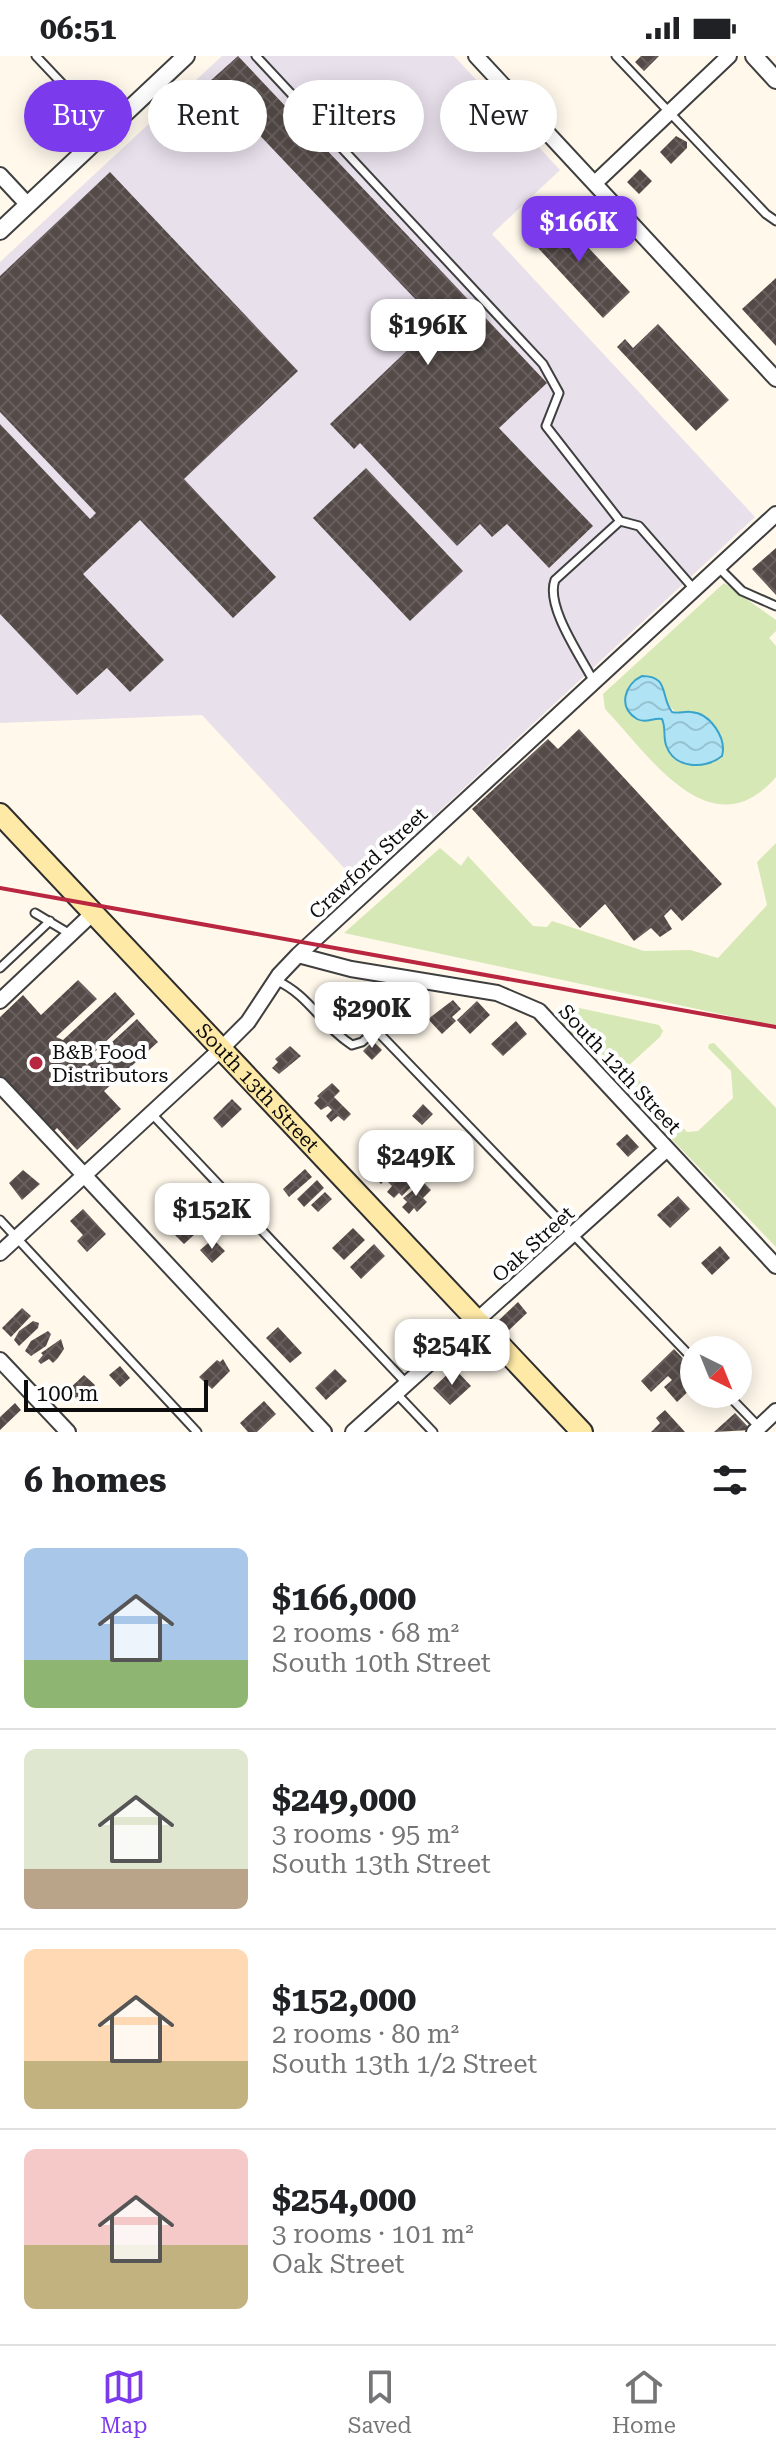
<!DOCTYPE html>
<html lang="en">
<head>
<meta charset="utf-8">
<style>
	:root { --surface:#fff; --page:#f2f2f2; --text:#202124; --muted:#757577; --line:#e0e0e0; --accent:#7c3aed }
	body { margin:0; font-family:"Roboto Serif",serif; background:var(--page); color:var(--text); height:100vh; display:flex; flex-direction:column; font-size:30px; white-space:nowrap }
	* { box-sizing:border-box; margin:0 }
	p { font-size:26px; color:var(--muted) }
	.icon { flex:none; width:44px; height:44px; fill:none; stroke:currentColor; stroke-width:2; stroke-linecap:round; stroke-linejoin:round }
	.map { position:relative; height:1376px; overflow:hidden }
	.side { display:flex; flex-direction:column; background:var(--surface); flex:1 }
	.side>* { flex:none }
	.top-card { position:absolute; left:24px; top:24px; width:728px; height:72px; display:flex; gap:16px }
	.needle { width:52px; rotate:137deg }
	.buttons { position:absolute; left:680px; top:1280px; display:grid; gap:16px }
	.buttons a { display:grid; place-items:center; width:72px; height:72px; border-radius:50%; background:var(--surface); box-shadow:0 4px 20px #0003; font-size:40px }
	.scale { position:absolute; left:24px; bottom:20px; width:184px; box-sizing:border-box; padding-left:8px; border:4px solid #0c0c0c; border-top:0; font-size:22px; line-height:28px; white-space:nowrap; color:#0c0c0c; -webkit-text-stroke:6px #fff; paint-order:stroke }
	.price { position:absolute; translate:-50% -68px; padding:0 18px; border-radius:16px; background:#fff; color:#222; font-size:26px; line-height:52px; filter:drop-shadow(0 2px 4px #0008) }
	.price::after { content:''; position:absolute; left:50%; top:48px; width:24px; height:18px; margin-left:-12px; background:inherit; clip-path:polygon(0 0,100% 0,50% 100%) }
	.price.selected { background:var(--accent); color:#fff }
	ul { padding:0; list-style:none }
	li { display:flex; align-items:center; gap:24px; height:200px; padding:0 24px }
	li+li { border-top:2px solid var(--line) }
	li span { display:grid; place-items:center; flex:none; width:224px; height:160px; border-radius:12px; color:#555 }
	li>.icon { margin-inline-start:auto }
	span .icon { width:96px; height:96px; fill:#fffc; stroke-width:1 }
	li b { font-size:34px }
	h2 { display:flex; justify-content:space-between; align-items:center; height:96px; padding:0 24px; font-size:34px }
	.chip { padding:0 28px; border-radius:36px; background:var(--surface); box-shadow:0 4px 20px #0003; font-size:28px; line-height:72px }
	.chip.selected { background:var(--accent); color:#fff }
	.status { display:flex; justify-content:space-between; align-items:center; height:56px; padding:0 40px; background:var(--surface); direction:ltr }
	.status svg { height:22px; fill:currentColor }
	.dock { display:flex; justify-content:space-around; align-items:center; height:112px; border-top:2px solid var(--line); background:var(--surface); font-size:22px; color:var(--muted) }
	.dock a { display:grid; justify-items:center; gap:4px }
	.dock .selected { color:var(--accent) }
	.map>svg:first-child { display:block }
	.industrial { fill:#e8e0eb }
	.grass { fill:#d6e8b5; fill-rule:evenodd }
	.water { fill:url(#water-waves); stroke:#39a3cb; stroke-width:2 }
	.building { fill:url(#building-cross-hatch) }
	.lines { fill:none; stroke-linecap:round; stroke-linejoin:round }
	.service-casing { stroke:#3f3f3f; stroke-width:11 }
	.minor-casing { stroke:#3f3f3f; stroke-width:18 }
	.tertiary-casing { stroke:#3f3f3f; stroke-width:20 }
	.secondary-casing { stroke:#2e2e2e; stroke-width:24 }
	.service { stroke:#fff; stroke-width:7 }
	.minor { stroke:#fff; stroke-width:14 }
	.tertiary { stroke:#fff; stroke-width:16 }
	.secondary { stroke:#fee9a7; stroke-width:20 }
	.rail { stroke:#b92640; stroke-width:4 }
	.poi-dot { fill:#b92640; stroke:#fff; stroke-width:3 }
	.labels { text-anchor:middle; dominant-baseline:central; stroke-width:8; stroke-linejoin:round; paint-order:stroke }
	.street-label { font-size:20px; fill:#0c0c0c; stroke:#fff }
	.poi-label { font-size:20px; fill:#0c0c0c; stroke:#fff; text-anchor:start }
</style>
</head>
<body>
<div class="status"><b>06:51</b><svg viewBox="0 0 49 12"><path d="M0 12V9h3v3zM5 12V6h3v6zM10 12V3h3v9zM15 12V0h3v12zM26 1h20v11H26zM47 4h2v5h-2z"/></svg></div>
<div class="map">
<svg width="776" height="1376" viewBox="0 0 776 1376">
	<defs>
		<pattern id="water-waves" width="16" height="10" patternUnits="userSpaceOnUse" patternTransform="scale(2)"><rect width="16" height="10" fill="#b0e4f5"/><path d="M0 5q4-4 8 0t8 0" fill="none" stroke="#96c2d1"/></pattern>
		<pattern id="building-cross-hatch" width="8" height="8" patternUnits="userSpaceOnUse" patternTransform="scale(2)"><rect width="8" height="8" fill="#544b48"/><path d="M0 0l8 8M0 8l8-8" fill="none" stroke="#68605e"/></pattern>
	</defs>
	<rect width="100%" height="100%" fill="#fff8eb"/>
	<path class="industrial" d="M222 0H454L560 114 492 178 755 461 360 829 202 659 0 667V206Z"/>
	<path class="grass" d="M724 527 776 564V575L769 582 776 590V721C711 796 649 699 605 653L603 638ZM625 640 667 648 678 658C698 653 709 664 720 679L664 683 662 663 630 657Z
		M776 787V970L344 877 440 792 461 810 468 800 533 870 547 871 552 865 644 895 690 894 718 902 767 849 757 806Z
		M570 950 659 969 663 975 660 981 627 1011 687 1076 698 1075 733 1042 731 1015 708 992 709 988 714 987 776 1052V1191L557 965 558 952Z"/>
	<path class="water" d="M642 620C670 620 660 641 672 656 679 658 684 655 691 656 710 657 727 682 722 700 705 714 674 713 666 689 663 680 666 672 662 663 654 661 646 668 637 663 617 651 625 628 642 620Z"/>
	<path class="building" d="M238 0 547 327 499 372 593 470 549 512 507 468 492 481 480 468 457 490 360 387 354 393 330 368 437 266 209 26Z
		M641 0H659L644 15 635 6Z
		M44 31 53 40 43 49 34 40Z
		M676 80 687 86V92L671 108 660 96Z
		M640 113 652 125 639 138 627 126Z
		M110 116 298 315 184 423 276 521 233 562 140 464 83 518 164 604 130 636 107 612 77 639 0 558V368L90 463 96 457 0 356V220Z
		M554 155 630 236 603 262 527 180Z
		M776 222V290L742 253Z
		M658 268 729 344 696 375 617 291 625 283 633 292Z
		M366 412 463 515 410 565 313 462Z
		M776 492V539L752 513Z
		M579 673 722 828 682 865 671 853 664 860 672 873 660 881 651 872 634 885 605 848 580 872 472 753 548 683 558 693Z
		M78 924 97 943 56 981 63 984 115 936 135 958 84 1006 87 1009 137 963 158 986 104 1035 121 1053 77 1094 57 1072 52 1077 0 1024V961L23 939 41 959Z
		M453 944 461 953 452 961 456 965 442 978 428 963Z
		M477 945 490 959 470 978 457 964Z
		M516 965 527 978 503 1000 491 988Z
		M373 985 382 994 372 1004 363 995Z
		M290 990 301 1000 279 1018 272 1012 278 1006 275 1003Z
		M332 1027 340 1035 334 1041 351 1058 344 1065 338 1060 331 1066 326 1060 332 1054 328 1050 321 1054 314 1047 319 1042 317 1040Z
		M232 1043 242 1053 222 1072 213 1062Z
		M423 1048 433 1058 422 1069 412 1060Z
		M627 1078 639 1091 628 1101 616 1088Z
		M396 1102 401 1107 381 1128 374 1121 386 1105 389 1108Z
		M408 1110 416 1118 408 1126 412 1130 402 1140 399 1137 394 1142 387 1136 392 1130 388 1126Z
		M305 1113 312 1121 289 1141 283 1133Z
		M23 1114 40 1128 22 1144 9 1127Z
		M317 1124 324 1132 304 1151 297 1143Z
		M423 1126 431 1134 423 1142 427 1146 417 1156 414 1152 409 1158 402 1151 407 1146 403 1142Z
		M325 1136 332 1143 318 1156 311 1149Z
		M678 1140 690 1153 670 1172 657 1159Z
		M83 1153 106 1178 87 1196 77 1185 83 1179 70 1165Z
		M195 1156 206 1168 184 1188 173 1177Z
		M353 1172 365 1184 344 1204 332 1192Z
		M213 1183 225 1195 212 1207 200 1194Z
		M374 1188 385 1200 361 1223 350 1211Z
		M720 1190 730 1202 712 1219 701 1207Z
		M518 1246 527 1257 508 1275 498 1265Z
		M22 1252 31 1260 11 1281 2 1272Z
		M33 1265 39 1267 38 1272 19 1290 14 1284 19 1275Z
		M278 1271 302 1297 290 1307 266 1282Z
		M48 1275 51 1278 46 1290 31 1300 25 1295 31 1285Z
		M61 1283 64 1293 58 1302 53 1307 49 1303 41 1308 38 1305 43 1299 41 1297Z
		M674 1293 694 1314V1330L677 1346 664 1331 672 1324 668 1320 651 1336 641 1325Z
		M223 1303 230 1315 212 1333 199 1321 217 1304 220 1306Z
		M120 1310 130 1322 120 1331 109 1319Z
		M454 1312 471 1330 450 1349 433 1332Z
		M335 1313 347 1325 326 1344 315 1332Z
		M84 1319 95 1329 92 1336 79 1345 68 1334Z
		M264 1345 276 1358 257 1376H248L240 1367Z
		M15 1347 21 1354 0 1374V1361Z
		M665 1354 685 1376H651L660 1367 656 1362Z
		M735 1357 751 1374 714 1376Z"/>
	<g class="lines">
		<g class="service-casing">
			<path id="service" d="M36 0 106 74
				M256 0 543 308 559 337 546 370 620 465
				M616 0 766 158 776 165
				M718 511 742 535 776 550
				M594 626C581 601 545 550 555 524L620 465 639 470 694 533
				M35 857 70 878
				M0 912 50 865
				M277 925C308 938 323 971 352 989L362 986 414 940 420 924
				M376 974 694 1304
				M151 1057 407 1328
				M0 1164 197 1376
				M396 1337 433 1376
				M727 1338 759 1371"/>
		</g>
		<g class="minor-casing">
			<path id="minor" d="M476 0 776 323
				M0 119 28 149
				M595 127 729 0
				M298 899 351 913 497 937 539 955 776 1210
				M0 945 92 858
				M0 1029 324 1376
				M0 1197 221 993 248 966 279 919 298 899 776 458
				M0 1304 68 1376
				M353 1376 667 1093
				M754 1376 776 1355"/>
		</g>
		<g class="tertiary-casing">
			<path id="tertiary" d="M754 0 776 24
				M0 175 186 0"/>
		</g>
		<g class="secondary-casing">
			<g id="secondary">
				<path id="s1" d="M0 758 582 1376"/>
			</g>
		</g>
		<use href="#service" class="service"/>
		<use href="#minor" class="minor"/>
		<use href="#tertiary" class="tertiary"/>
		<use href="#secondary" class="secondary"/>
		<path class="rail" d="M0 832 776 971"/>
	</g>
	<circle class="poi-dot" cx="36" cy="1007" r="8"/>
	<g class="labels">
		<g class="street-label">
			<text transform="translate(368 807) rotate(-43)">Crawford Street</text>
			<text transform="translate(620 1013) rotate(47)">South 12th Street</text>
			<text stroke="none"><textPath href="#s1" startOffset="376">South 13th Street</textPath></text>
			<text transform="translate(533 1188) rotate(-42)">Oak Street</text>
		</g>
		<g class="poi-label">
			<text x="52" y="996">B&amp;B Food<tspan x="52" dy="23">Distributors</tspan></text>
		</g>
	</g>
</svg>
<div class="buttons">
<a><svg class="needle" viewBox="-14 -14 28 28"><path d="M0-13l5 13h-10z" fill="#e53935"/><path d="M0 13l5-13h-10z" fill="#757577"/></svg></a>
</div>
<div class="scale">100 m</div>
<b class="price selected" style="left:579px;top:208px">$166K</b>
<b class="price" style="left:428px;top:311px">$196K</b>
<b class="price" style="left:372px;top:994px">$290K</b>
<b class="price" style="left:416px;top:1142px">$249K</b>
<b class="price" style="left:212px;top:1195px">$152K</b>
<b class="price" style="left:452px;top:1331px">$254K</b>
<div class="top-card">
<a class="chip selected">Buy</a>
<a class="chip">Rent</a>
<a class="chip">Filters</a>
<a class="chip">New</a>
</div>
</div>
<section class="side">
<h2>6 homes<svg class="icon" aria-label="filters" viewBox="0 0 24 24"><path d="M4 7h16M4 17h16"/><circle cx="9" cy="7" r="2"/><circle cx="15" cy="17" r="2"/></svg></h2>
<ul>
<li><span style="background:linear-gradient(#a9c7e8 70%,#8fb573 0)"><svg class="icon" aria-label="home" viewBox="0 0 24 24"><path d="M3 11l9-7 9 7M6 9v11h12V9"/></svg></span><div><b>$166,000</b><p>2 rooms · 68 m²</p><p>South 10th Street</p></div></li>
<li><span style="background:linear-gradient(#dfe7d0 75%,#b9a48a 0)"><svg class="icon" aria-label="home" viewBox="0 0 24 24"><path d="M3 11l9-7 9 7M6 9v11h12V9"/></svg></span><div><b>$249,000</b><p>3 rooms · 95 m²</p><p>South 13th Street</p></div></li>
<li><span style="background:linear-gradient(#ffd9b3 70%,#c2b280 0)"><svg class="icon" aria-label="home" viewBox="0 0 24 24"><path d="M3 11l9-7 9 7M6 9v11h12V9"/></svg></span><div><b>$152,000</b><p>2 rooms · 80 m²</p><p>South 13th 1/2 Street</p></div></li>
<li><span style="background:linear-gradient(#f6c9c9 60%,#c2b280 0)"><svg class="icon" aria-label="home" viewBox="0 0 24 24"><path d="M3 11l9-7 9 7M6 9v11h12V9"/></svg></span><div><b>$254,000</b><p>3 rooms · 101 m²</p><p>Oak Street</p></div></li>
</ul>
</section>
<nav class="dock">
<a class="selected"><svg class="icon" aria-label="map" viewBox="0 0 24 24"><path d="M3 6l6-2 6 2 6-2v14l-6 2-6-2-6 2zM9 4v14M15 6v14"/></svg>Map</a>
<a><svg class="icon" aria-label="saved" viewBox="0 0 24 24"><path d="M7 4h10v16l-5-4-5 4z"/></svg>Saved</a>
<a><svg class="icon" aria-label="home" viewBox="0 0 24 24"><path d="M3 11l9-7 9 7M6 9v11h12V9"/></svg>Home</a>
</nav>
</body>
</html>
